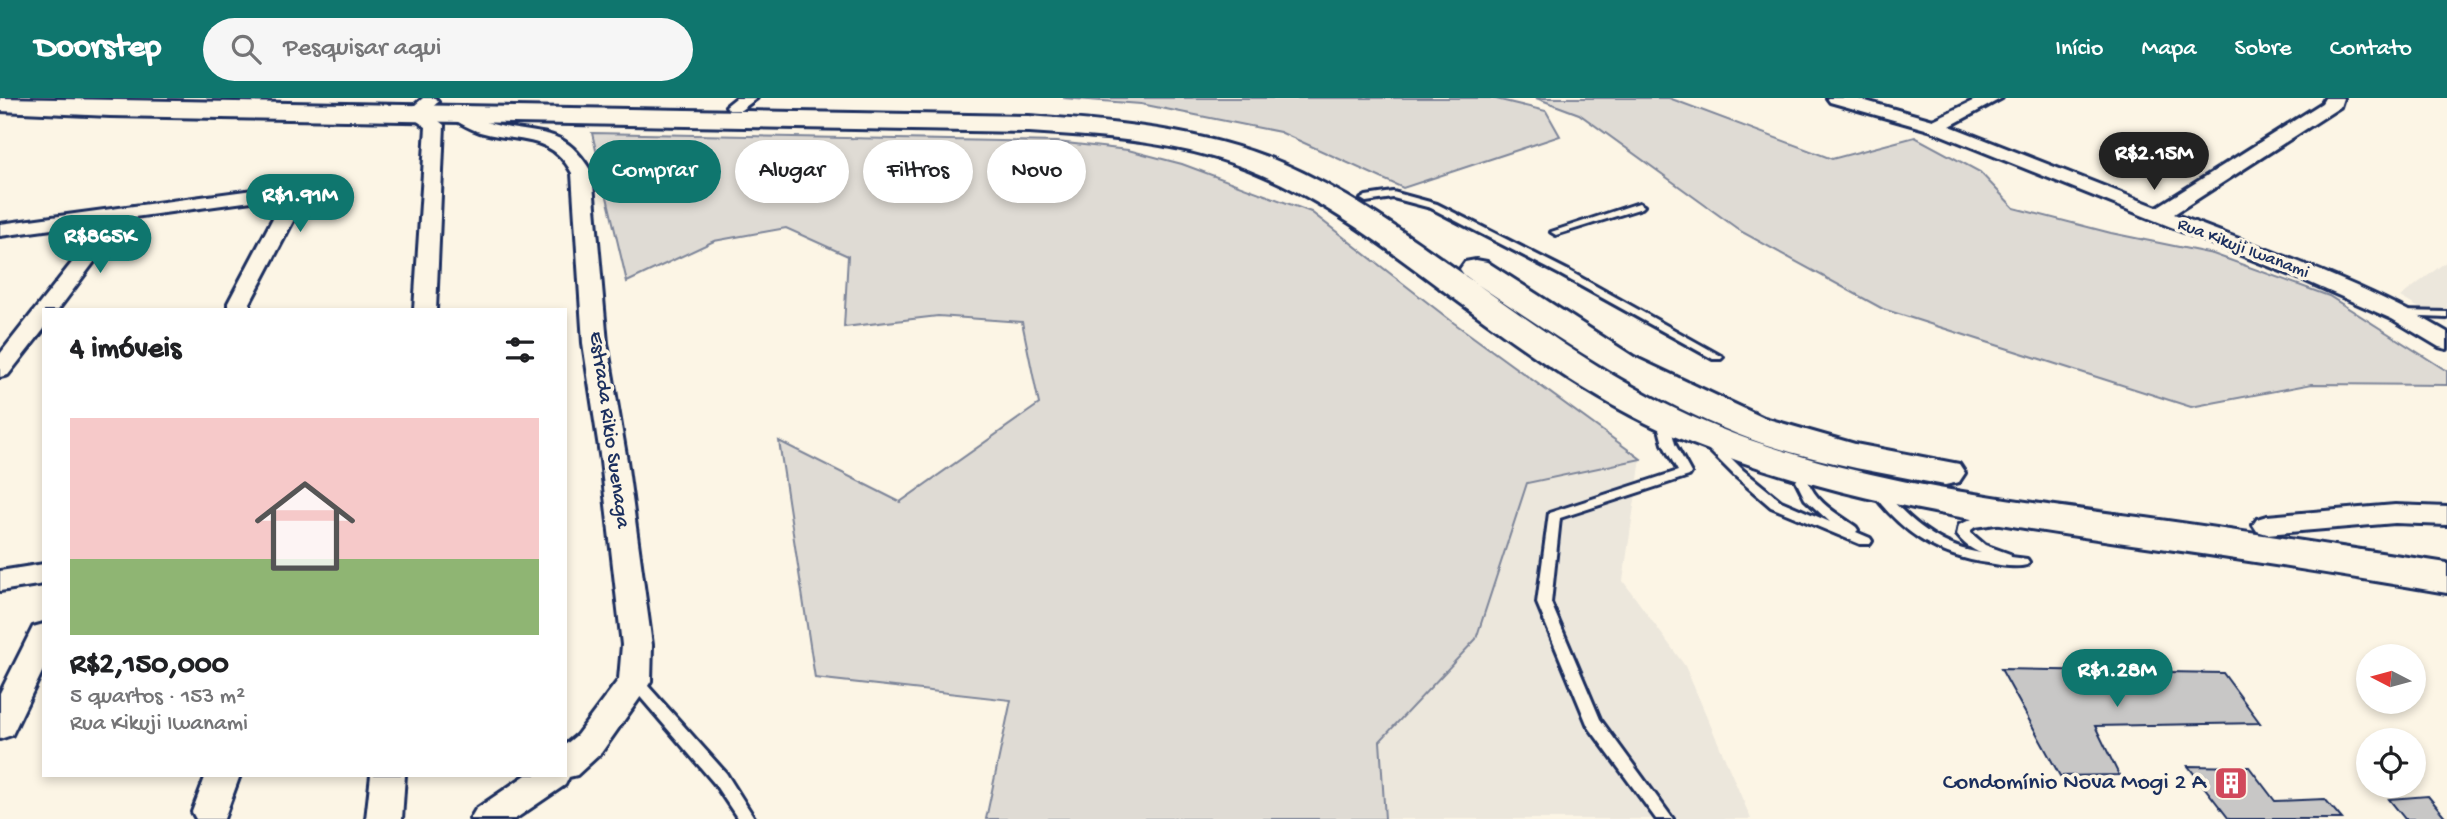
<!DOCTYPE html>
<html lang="pt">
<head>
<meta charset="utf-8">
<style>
	:root { --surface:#fff; --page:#f6f6f6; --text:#202124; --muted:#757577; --accent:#0f766e }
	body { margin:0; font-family:"Gochi Hand",sans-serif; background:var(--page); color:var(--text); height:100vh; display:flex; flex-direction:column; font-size:26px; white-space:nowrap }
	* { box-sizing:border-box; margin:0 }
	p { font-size:23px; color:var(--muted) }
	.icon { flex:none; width:38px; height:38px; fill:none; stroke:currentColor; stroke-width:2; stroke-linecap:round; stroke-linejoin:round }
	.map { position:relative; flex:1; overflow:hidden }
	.panel { position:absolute; left:42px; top:210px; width:525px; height:469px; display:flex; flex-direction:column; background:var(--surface); border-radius:0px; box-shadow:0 4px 10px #0003 }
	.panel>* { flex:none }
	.guide { position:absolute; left:588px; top:42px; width:665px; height:63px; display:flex; gap:14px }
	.needle { width:46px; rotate:276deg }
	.fabs { position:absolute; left:2356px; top:546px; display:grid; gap:14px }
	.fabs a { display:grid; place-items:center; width:70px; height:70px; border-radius:50%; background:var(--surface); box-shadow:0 4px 10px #0003; font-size:35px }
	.price { position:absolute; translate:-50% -60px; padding:0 16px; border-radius:24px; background:var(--accent); color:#fff; font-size:23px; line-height:46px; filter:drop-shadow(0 2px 4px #0008) }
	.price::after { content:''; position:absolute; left:50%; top:42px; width:21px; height:16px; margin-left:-10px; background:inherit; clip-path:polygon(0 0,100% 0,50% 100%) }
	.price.selected { background:#222; color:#fff }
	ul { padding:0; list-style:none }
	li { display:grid; align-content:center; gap:14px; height:371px; padding:0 28px }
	li span { display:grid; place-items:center; height:217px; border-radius:0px; color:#555 }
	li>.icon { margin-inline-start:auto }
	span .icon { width:126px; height:126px; fill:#fffc; stroke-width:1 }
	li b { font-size:30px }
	h2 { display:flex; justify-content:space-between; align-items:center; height:84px; padding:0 28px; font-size:30px }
	.pill { padding:0 24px; border-radius:32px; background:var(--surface); box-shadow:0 4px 10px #0003; font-size:24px; line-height:63px }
	.pill.selected { background:var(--accent); color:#fff }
	header { display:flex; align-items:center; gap:42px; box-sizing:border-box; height:98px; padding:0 35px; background:var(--accent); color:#fff }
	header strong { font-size:33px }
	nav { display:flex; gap:38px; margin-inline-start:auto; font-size:24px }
	.search { width:490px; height:63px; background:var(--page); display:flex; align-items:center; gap:18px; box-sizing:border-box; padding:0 24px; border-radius:38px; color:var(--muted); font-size:26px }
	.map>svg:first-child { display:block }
	.built { fill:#ece7dc }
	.green { fill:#dfdbd4; stroke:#7d8599; stroke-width:2 }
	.building { fill:#c8c7c6; stroke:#1b2f5e; stroke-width:2 }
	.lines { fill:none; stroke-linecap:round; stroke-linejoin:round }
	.service-casing { stroke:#1b2f5e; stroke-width:6 }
	.minor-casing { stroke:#1b2f5e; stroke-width:6 }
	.primary-casing { stroke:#1b2f5e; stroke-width:6 }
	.service { fill:#fcf5e5; fill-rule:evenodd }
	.minor { fill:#fcf5e5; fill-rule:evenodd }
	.primary { fill:#fcf5e5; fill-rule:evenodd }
	.labels { text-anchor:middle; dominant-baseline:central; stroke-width:7; stroke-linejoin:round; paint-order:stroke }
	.far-street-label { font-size:18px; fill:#1b2f5e; stroke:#fcf5e5 }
	.street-label { font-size:21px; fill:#1b2f5e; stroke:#fcf5e5 }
	.near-poi-label { font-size:24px; fill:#1b2f5e; stroke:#fcf5e5; text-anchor:end }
</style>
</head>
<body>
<header>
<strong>Doorstep</strong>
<div class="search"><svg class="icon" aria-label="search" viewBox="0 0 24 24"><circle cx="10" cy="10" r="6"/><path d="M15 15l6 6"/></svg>Pesquisar aqui</div>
<nav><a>Início</a><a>Mapa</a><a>Sobre</a><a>Contato</a></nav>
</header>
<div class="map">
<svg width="2447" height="721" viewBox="0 0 2447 721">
	<rect width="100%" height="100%" fill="#fcf5e5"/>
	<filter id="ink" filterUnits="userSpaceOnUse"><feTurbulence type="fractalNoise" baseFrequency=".0143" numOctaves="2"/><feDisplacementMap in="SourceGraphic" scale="14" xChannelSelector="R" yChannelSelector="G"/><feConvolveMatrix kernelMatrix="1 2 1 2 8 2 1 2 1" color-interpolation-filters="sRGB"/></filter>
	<g filter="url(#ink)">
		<path class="built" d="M2447 163V226L2400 199Z
			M1641 361 1623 483 1685 568 1751 721H1385L1380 643 1476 541 1527 384Z"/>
		<path class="green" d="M1063 0H1492L1546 13 1560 38 1403 90 1280 34 1141 6Z
			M1536 0H1669L1832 61 1915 39 1980 74 2014 110 2111 135 2213 156 2329 198 2447 273V287L2312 286 2191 309 1883 211 1742 134 1579 16Z
			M592 35 1057 44 1128 52 1182 66 1311 114 1454 225 1641 361 1527 385 1476 541 1380 643 1385 721H986L1011 602 815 580 779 343 900 404 1039 306 1022 224 938 218 844 229 848 158 786 130 714 143 627 184Z"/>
		<path class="building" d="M2001 571 2223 575 2260 625 2095 628 2119 677 2060 678Z
			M2188 668 2249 669 2275 703 2325 701 2342 721H2229Z
			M2428 698 2447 721H2405L2389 701Z"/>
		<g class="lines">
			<g class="service-casing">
				<path id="service" d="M1393 94 1437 106 1569 173 1723 259 1721 261H1713L1561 177 1431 110 1393 100 1366 104 1361 101 1366 98Z
					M1639 105 1644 108 1642 110 1559 136 1556 137 1551 134Z
					M2402 213 2447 214V220L2398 218 2397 216 2398 214Z
					M1662 315 1668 319 1675 346 1691 375 1689 378 1560 420 1551 505 1600 621 1673 721H1656L1588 628 1537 505 1549 415 1678 373 1663 346 1656 319Z
					M1708 340 1712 341 1743 372 1781 403 1830 424 1805 401 1796 383 1803 374 1818 373 1820 376 1818 379 1811 380 1808 383C1816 405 1838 416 1856 429L1858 432 1856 434 1870 440 1872 443 1870 446H1860L1771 409 1735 378 1704 347 1702 344 1704 341Z
					M1876 388 1880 389C1908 421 1938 449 1981 455 1972 452 1963 445 1957 437L1959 427 1972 421 2003 419 2004 422 2003 425 1975 429 1971 432V435L1985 447 2010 456 2011 459 2027 461 2029 464 2027 467C2015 470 2000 467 1988 465 1936 458 1901 434 1870 392Z
					M635 577 640 579 726 675 755 721H738L714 685 630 587 628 583 630 579Z"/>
			</g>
			<g class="minor-casing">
				<path id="minor" d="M423 0H435L438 4 427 14 444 27 436 212H414L426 29 406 15Z
					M736 0H757L741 12H729L726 8Z
					M1827 0H1855L1933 22 1979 0H2002L1950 28 2157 109 2322 5 2325 0H2343L2340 9 2174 116C2266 152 2362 184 2447 234V251L2439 249 2392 221 2306 183 1929 32 1830 4Z
					M456 11C469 14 479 22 492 26 539 39 563 25 592 75L607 245 627 363 652 547 651 583 646 591 601 655 577 677 569 679 565 687 515 721H470L476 711 526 677H565V647L577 637 619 581 622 547 601 363 583 245 572 75C551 35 518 45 480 34 469 31 460 24 450 20L447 16Z
					M276 89 299 96 302 100 301 108 250 205V212H228V205L282 103 259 102 127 120 58 212H44V231L8 277 0 279V256L104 124 0 138V126Z
					M2395 407 2447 409V427L2395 425 2267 436 2257 433 2253 427 2257 421 2267 418Z
					M44 466V486L0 493V473Z
					M44 526V570L12 637 0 641V595L33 529Z
					M206 677H240L224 721H196L192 714Z
					M371 677H405L402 721H366Z"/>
			</g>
			<g class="primary-casing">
				<path id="primary" d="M0 0 1029 18C1115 24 1202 31 1282 65 1347 93 1405 135 1463 176 1543 233 1624 292 1716 329 1854 384 2001 401 2146 420 2247 434 2347 450 2447 465V495C2347 478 2246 462 2146 448 1992 426 1838 404 1693 346 1600 309 1520 249 1440 190 1384 148 1326 104 1260 76 1187 44 1108 39 1029 34L110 18 0 13Z
					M1476 162 1487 164 1634 259 1764 320 1855 346 1959 366 1965 375 1959 384 1945 387C1876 374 1803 362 1737 336 1639 297 1552 236 1465 178L1460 171 1465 164Z"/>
			</g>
			<use href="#service" class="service"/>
			<use href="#minor" class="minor"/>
			<use href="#primary" class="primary"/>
		</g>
	</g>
	<defs>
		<g id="building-square" transform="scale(1.75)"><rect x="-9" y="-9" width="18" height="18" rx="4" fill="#d1495b" stroke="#fcf5e5"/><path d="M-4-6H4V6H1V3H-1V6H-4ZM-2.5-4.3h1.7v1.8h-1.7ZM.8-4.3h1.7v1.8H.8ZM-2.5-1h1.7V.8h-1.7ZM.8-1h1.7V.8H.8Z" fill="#fff"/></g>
	</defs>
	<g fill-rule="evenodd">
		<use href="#building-square" x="2231" y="685"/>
	</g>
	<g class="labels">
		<g class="far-street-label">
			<text transform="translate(2243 151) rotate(21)">Rua Kikuji Iwanami</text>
		</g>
		<g class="street-label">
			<text transform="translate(608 332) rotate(82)">Estrada Rikio Suenaga</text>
		</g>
		<g class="near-poi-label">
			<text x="2206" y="685">Condomínio Nova Mogi 2 A</text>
		</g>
	</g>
</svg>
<div class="fabs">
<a><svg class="needle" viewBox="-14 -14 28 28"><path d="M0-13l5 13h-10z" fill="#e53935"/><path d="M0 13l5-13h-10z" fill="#757577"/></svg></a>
<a><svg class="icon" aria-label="locate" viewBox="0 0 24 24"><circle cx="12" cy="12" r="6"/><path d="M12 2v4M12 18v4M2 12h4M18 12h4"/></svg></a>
</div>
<b class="price selected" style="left:2154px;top:94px">R$2.15M</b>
<b class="price" style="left:300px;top:136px">R$1.91M</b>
<b class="price" style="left:100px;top:177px">R$865K</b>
<b class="price" style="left:2117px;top:611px">R$1.28M</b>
<div class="guide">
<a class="pill selected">Comprar</a>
<a class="pill">Alugar</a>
<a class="pill">Filtros</a>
<a class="pill">Novo</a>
</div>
<section class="panel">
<h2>4 imóveis<svg class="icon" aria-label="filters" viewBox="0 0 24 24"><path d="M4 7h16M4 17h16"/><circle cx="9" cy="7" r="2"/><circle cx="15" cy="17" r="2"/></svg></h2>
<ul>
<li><span style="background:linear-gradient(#f6c9c9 65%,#8fb573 0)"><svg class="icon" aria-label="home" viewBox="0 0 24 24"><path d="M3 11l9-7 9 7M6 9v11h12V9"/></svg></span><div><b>R$2,150,000</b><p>5 quartos · 153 m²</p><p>Rua Kikuji Iwanami</p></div></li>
</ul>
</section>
</div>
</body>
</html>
